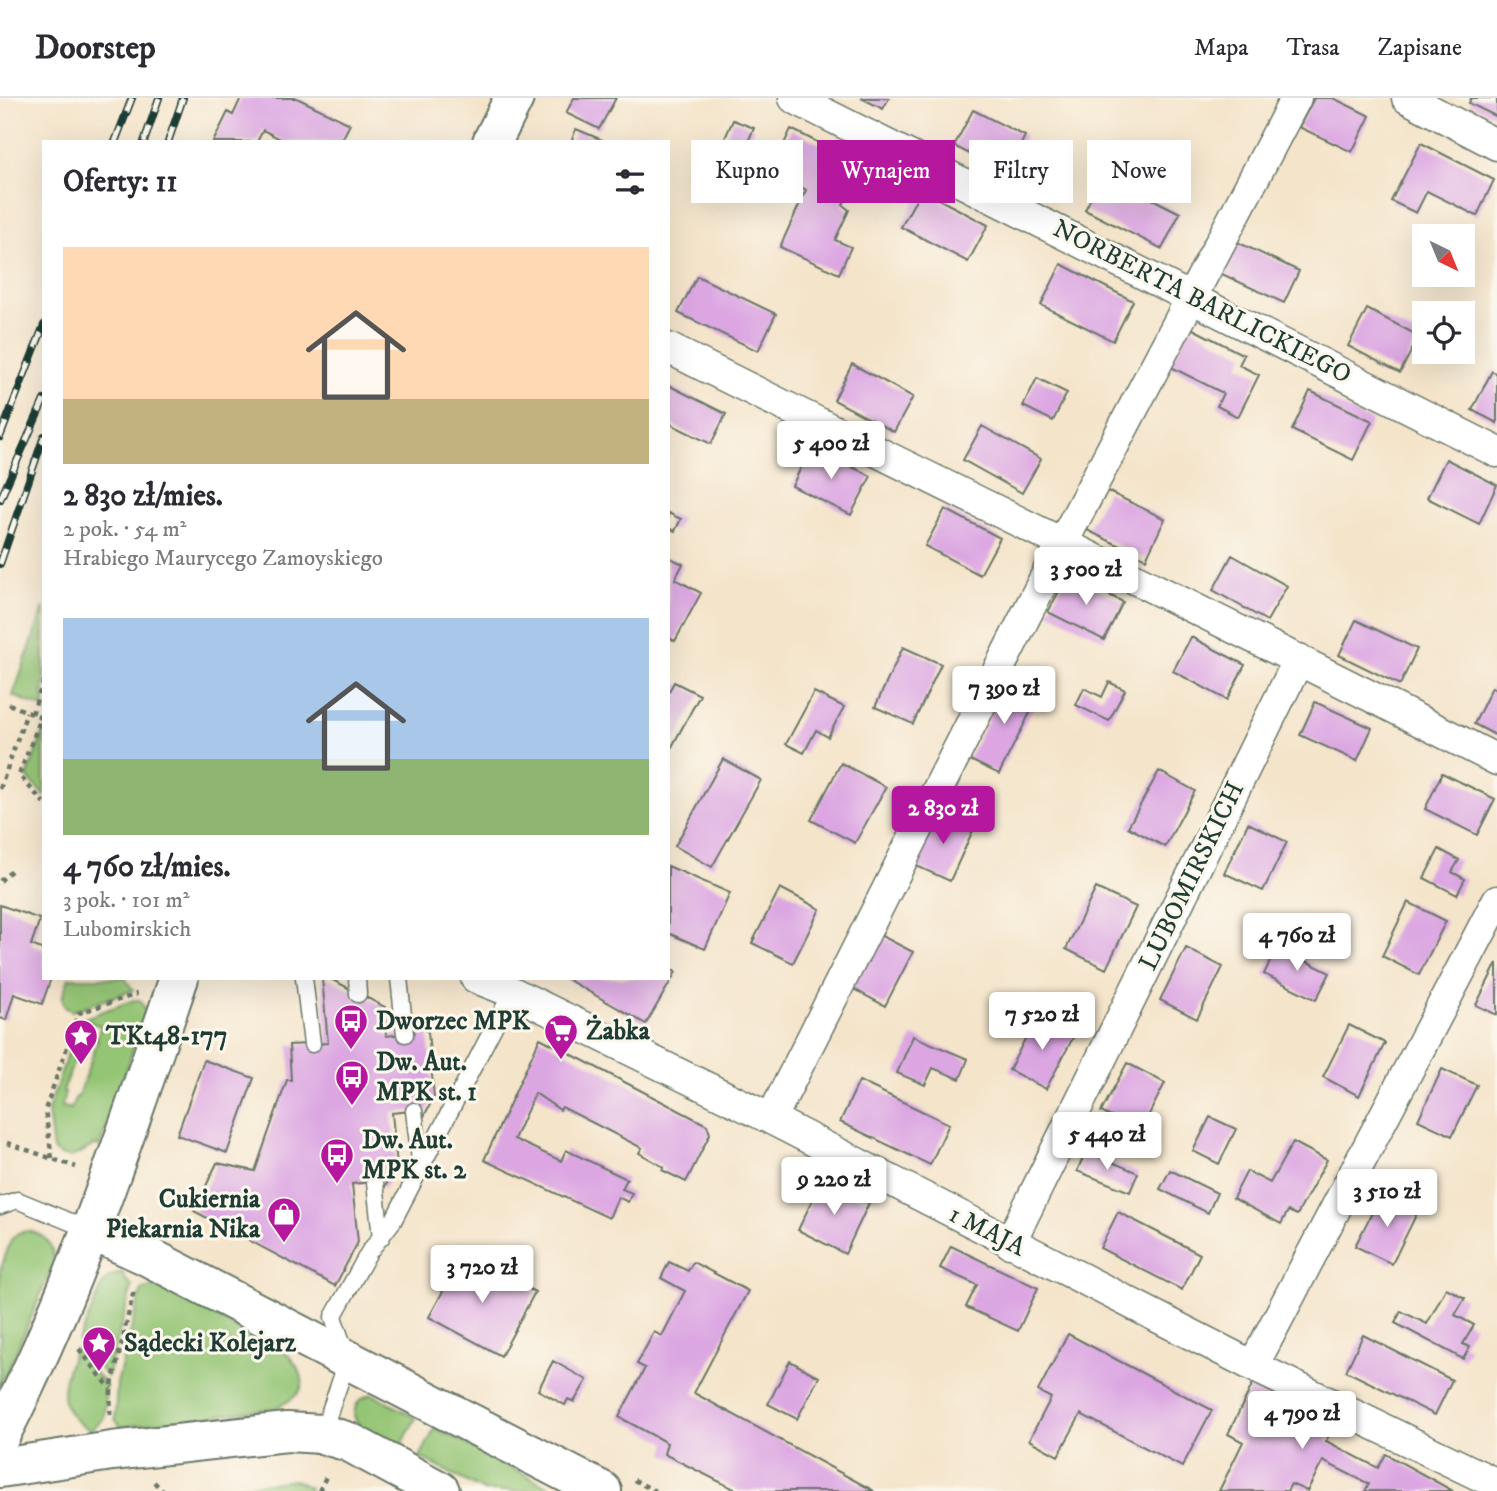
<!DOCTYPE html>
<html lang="pl">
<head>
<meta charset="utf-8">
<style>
	:root { --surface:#fff; --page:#f7f7f7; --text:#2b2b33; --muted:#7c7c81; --line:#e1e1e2; --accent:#b5179e }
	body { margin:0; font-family:"IM FELL DW Pica",serif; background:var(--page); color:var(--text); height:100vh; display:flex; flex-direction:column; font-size:26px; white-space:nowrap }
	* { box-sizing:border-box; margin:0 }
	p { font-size:23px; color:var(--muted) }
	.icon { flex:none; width:38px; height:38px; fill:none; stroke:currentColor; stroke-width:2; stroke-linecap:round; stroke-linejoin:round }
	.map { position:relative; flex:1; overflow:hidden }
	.details { position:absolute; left:42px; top:42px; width:628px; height:840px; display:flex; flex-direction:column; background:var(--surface); border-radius:0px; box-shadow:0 7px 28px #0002 }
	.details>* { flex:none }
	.guide { position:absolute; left:691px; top:42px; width:665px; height:63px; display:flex; gap:14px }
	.needle { width:46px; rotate:137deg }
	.controls { position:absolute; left:1412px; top:126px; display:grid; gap:14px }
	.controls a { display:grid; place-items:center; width:63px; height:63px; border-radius:0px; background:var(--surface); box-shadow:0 7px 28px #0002; font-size:35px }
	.price { position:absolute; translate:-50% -60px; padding:0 16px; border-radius:7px; background:#fff; color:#222; font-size:23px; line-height:46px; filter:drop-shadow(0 2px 4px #0008) }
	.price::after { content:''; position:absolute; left:50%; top:42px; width:21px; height:16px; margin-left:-10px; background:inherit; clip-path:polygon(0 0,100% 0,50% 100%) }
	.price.selected { background:var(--accent); color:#fff }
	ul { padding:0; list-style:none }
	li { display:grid; align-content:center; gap:14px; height:371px; padding:0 21px }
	li span { display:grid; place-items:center; height:217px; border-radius:0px; color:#555 }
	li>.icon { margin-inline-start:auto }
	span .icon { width:126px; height:126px; fill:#fffc; stroke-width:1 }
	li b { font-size:30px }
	h2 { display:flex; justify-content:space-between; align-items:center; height:84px; padding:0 21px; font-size:30px }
	.tag { padding:0 24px; border-radius:0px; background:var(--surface); box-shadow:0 7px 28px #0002; font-size:24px; line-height:63px }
	.tag.selected { background:var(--accent); color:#fff }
	header { display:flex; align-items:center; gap:42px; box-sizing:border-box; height:98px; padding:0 35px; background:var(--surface); border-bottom:2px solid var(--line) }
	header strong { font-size:33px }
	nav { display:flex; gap:38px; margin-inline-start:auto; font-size:24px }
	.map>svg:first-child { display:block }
	.green { fill:#94c575; stroke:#5a8154; stroke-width:2; fill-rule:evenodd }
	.building { fill:#dba6e2 }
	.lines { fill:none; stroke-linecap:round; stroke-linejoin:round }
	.lane-casing { stroke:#6a7768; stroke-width:19 }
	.street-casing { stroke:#6a7768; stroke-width:33 }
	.secondary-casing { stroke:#6a7768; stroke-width:42 }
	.path { stroke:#6a7768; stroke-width:4.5; stroke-dasharray:5 5; stroke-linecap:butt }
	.lane { stroke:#fff; stroke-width:16 }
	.street { stroke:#fff; stroke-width:30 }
	.secondary { stroke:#fff; stroke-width:38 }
	.rail-casing { stroke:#1f3d34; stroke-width:8 }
	.rail { stroke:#fbf7ec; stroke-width:5; stroke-dasharray:16; stroke-linecap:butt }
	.labels { text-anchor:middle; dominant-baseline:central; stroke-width:6; stroke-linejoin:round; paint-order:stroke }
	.street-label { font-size:26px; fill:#1f3d34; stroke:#fbf7ec }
	.poi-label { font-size:26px; font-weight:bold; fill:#1f3d34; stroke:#fbf7ec; text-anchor:start }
</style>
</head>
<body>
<header>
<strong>Doorstep</strong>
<nav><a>Mapa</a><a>Trasa</a><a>Zapisane</a></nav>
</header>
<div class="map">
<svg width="1497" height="1393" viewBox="0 0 1497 1393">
	<rect width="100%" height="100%" fill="#fbf7ec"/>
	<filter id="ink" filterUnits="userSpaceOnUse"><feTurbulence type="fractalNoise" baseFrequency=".0143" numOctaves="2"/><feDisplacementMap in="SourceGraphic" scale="14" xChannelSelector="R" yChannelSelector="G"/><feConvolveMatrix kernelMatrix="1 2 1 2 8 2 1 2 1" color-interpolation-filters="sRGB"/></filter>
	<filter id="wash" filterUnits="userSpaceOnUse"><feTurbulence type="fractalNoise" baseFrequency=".00686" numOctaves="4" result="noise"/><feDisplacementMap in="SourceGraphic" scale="28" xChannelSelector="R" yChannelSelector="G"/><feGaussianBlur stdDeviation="1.57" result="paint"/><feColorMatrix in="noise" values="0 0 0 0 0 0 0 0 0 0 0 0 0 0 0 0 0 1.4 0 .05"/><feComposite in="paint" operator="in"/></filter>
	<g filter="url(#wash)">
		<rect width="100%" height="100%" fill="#f4e4ca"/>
		<path class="green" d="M44 509V610L13 598Z
			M44 632V698L27 679Z
			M69 880H125L133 892 72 913 65 909 62 900Z
			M134 902H140L146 913 100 1048 94 1047C79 1055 69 1066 53 1052L48 1013 79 922ZM90 924 101 928 96 941 98 942 78 999H76L71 1011 61 1008 65 995 63 994 83 937H85Z
			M27 1133C44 1135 53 1146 54 1164L30 1222 0 1289V1173L11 1142 18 1135Z
			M123 1174 125 1181 132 1188 107 1279 78 1243 103 1186 109 1179Z
			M157 1188 287 1256C311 1282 307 1296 275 1310L121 1329 115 1321 117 1285 142 1191Z
			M75 1251 106 1288 104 1320 91 1332C52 1313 61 1284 75 1251Z
			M372 1296 416 1320 401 1348C386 1342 348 1332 355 1311 358 1301 364 1299 372 1296Z
			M435 1330 557 1393H484L420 1359Z
			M295 1382 310 1390 309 1393H188Z"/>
		<g id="blocks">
			<path class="building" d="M241 0H297L350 26 341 44H286L263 32 257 44H213L228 14 233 17Z
				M574 0H616L599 31 566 15Z
				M861 0H889L883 11Z
				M1314 0H1333L1370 18 1352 54 1299 29Z
				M1471 0H1497V19L1469 5Z
				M973 12 1025 38 1007 75 954 48Z
				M733 22 754 30 735 74 714 65Z
				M576 31 607 44H571Z
				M791 31 863 67 843 107 849 112 835 142 851 149 839 176 780 149 806 92 772 71Z
				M1421 45 1494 82 1477 118 1427 93 1416 115 1391 103Z
				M1103 76 1180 115 1162 151 1085 112Z
				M921 92 988 127 968 164 901 129Z
				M1222 137 1299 173 1284 205 1207 169Z
				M1061 166 1133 203 1113 243 1041 207Z
				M697 178 776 216 758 253 678 215Z
				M1367 211 1419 238 1400 275 1348 248Z
				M1189 229 1244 257 1239 267 1259 277 1238 319 1217 308 1223 295 1169 268Z
				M852 266 913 299 894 334 834 302Z
				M1492 273 1497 276V325L1472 312Z
				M1037 280 1067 295 1053 323 1023 308Z
				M668 287 726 316 711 346 668 325Z
				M1310 293 1372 323 1353 362 1292 332Z
				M982 328 1041 361 1022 395 963 362Z
				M811 349 871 378 851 417 792 388Z
				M1446 361 1497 387 1479 426 1427 400Z
				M1107 393 1165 421 1146 461 1087 432Z
				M945 411 1000 440 980 477 925 448Z
				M668 415 681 421 675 433 668 430Z
				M1232 457 1287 488 1267 523 1213 492Z
				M668 459 683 466 675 481 701 495 675 543 668 539Z
				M1068 476 1123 504 1104 542 1048 514Z
				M1356 522 1417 551 1400 587 1339 557Z
				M1191 539 1245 567 1227 602 1173 573Z
				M903 549 941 566 913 626 875 609Z
				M1009 580 1040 595 999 676 968 661Z
				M674 584 700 597 668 656V595Z
				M1109 584 1125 592 1109 623 1076 607 1084 590 1102 599Z
				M1492 589 1497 592V638L1474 626Z
				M814 594 844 609 828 639 816 632 804 655 786 646Z
				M1315 604 1372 630 1357 663 1300 637Z
				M723 661 761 682 712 769 675 748Z
				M841 665 886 689 855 745 811 722Z
				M1159 673 1195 693 1165 749 1128 729Z
				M1442 675 1495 701 1477 737 1425 711Z
				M937 713 974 730 950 783 912 766Z
				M1248 725 1287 744 1263 793 1224 775Z
				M1439 751 1459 762 1452 774 1465 781 1457 797 1424 780Z
				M668 768 730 795 705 851 668 835Z
				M780 790 820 811 793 865 752 845Z
				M1096 790 1136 809 1106 871 1066 851Z
				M1408 804 1446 823 1419 877 1382 858Z
				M0 807 40 821 31 847 44 852V880H51L42 906 14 896 6 922 0 920Z
				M874 834 913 854 885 908 846 887Z
				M1277 849 1330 875 1316 902 1264 876Z
				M1186 850 1223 869 1197 921 1160 902Z
				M1497 865V917L1476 907Z
				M668 870 676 874 646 926 565 880H668Z
				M322 880H329L385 909 386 938 414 935 413 925 428 934 434 999 422 1022 420 1012 392 1015 397 1068 383 1092 382 1083 352 1086 358 1144 335 1188 194 1113 217 1065 255 1073 287 982H291L289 947 328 945Z
				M1038 916 1075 936 1046 991 1009 972Z
				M1349 927 1385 945 1359 998 1323 979Z
				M913 938 968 961 960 981 933 970 925 987 897 975Z
				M540 940 707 1027 710 1036 686 1084 662 1072 664 1069 639 1055 642 1050 562 1009 560 1012 535 995 514 1041 561 1063 566 1052 627 1081 622 1091 632 1095 628 1104 618 1099 609 1120 484 1062Z
				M204 962 254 980 227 1055 177 1037Z
				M1127 965 1165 985 1140 1034 1101 1014Z
				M1442 971 1477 987 1452 1038 1418 1022Z
				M859 983 949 1026 930 1067 840 1024Z
				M1210 1019 1236 1031 1219 1066 1193 1053Z
				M1293 1044 1327 1062 1297 1117 1288 1113 1281 1126 1233 1100 1247 1073 1270 1085Z
				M1086 1053 1138 1075 1130 1094 1077 1073Z
				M1170 1072 1217 1095 1208 1115 1160 1091Z
				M822 1082 869 1105 845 1156 798 1132Z
				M1382 1095 1418 1113 1392 1166 1355 1148Z
				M1118 1114 1200 1156 1182 1192 1100 1150Z
				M951 1148 1038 1190 1018 1233 966 1209 977 1187 940 1170Z
				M463 1156 535 1194 501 1258 429 1219Z
				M669 1164 688 1173 693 1164 748 1193 694 1295 874 1393H738L664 1356 667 1345 619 1319 645 1270 637 1266 654 1234 662 1238 685 1193 661 1180Z
				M1446 1190 1465 1200 1455 1217 1474 1227 1463 1246 1470 1249 1463 1261 1395 1225 1401 1213 1427 1226Z
				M1068 1236 1212 1312 1182 1369 1081 1316 1058 1358 1029 1342 1051 1300 1038 1293Z
				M1363 1237 1452 1282 1435 1317 1346 1273Z
				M553 1263 587 1282 574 1304 568 1301 565 1307 538 1292Z
				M790 1263 819 1279 797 1321 768 1306Z
				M1253 1285 1335 1325 1326 1343 1378 1370 1386 1356 1453 1393H1365L1369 1386 1323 1363 1307 1393 1291 1386 1287 1393H1219L1243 1344 1228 1336Z"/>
		</g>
	</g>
	<g filter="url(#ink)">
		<use href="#blocks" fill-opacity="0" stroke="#6a7768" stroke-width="2"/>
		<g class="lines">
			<g class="lane-casing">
				<path id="lane" d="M304 880 312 946
					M357 880 358 896
					M399 880 405 936
					M414 1013 421 1070
					M375 1084 381 1140
					M0 1108 17 1102 92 1133
					M322 1336 348 1261 333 1219 369 1154 393 1123 512 894"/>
			</g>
			<g class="street-casing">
				<path id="street" d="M794 0 1497 354
					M1407 0 1497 47
					M668 250C944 388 1222 522 1497 662
					M476 880 512 894 771 1021 1253 1268 1497 1386
					M771 1021 1062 446 1296 0
					M1010 1145 1299 561
					M1253 1268 1497 803"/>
			</g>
			<g class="secondary-casing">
				<path id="secondary" d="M492 44 514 0
					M92 1133 147 1158 602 1393
					M0 1338C75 1192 126 1036 179 880
					M0 1370 112 1353 287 1334 322 1336 349 1344 440 1393"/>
			</g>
			<path class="path" d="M9 606 41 620 19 677 44 705
				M32 616 44 582
				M0 691 27 614
				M0 783 14 770
				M7 1045 76 1069
				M52 1060 45 1012 79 915 137 896
				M79 1251 111 1291
				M110 1317 111 1291 134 1192
				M634 1382 655 1393
				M154 1384 163 1393
				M319 1393 328 1375"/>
			<use href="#lane" class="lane"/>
			<use href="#street" class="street"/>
			<use href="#secondary" class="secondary"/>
			<g class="rail-casing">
				<path id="rail" d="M115 44 132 0
					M144 44 159 0
					M168 44 183 0
					M0 339 44 227
					M0 402 44 302
					M0 466 44 338"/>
			</g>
			<use href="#rail" class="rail"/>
		</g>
	</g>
	<defs>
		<g id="bus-pin" transform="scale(1.75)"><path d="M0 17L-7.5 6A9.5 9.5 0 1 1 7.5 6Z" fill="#b5179e" stroke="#fbf7ec"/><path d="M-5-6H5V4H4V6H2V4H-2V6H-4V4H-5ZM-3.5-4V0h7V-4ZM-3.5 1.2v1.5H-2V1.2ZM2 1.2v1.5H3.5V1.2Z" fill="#fff"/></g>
		<g id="supermarket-pin" transform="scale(1.75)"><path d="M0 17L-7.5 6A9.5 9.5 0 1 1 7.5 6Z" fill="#b5179e" stroke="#fbf7ec"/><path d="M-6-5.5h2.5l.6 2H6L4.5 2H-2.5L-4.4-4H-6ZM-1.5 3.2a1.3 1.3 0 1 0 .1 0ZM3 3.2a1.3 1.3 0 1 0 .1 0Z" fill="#fff"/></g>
		<g id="sight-pin" transform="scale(1.75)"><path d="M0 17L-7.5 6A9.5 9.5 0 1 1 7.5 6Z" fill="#b5179e" stroke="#fbf7ec"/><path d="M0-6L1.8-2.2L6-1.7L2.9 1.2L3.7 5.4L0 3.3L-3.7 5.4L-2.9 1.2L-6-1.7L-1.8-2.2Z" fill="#fff"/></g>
		<g id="shop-pin" transform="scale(1.75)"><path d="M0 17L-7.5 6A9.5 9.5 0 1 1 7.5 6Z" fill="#b5179e" stroke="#fbf7ec"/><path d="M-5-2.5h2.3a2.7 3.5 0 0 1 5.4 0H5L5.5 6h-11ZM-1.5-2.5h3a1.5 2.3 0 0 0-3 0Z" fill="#fff"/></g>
	</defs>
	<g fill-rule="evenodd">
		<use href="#bus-pin" x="351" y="923"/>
		<use href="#supermarket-pin" x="561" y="933"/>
		<use href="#sight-pin" x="81" y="938"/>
		<use href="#bus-pin" x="352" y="979"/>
		<use href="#bus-pin" x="337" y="1057"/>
		<use href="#shop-pin" x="284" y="1116"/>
		<use href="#sight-pin" x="99" y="1245"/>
	</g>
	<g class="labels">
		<g class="street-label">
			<text transform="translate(1202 204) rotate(27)">NORBERTA BARLICKIEGO</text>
			<text transform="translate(1192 778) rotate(-64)">LUBOMIRSKICH</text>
			<text transform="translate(987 1133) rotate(27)">1 MAJA</text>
		</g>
		<g class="poi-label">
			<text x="376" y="923">Dworzec MPK</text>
			<text x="586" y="933">Żabka</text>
			<text x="106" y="938">TKt48-177</text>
			<text x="376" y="964">Dw. Aut.<tspan x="376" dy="30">MPK st. 1</tspan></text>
			<text x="362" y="1042">Dw. Aut.<tspan x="362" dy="30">MPK st. 2</tspan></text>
			<text x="260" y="1101" text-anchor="end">Cukiernia<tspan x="260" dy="30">Piekarnia Nika</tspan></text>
			<text x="124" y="1245">Sądecki Kolejarz</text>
		</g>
	</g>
</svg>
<div class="controls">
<a><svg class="needle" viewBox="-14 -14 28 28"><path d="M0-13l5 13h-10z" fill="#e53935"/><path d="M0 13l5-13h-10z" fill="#7c7c81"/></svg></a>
<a><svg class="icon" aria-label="locate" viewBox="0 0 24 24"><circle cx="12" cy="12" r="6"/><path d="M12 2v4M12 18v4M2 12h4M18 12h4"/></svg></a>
</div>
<b class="price" style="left:831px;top:383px">5 400 zł</b>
<b class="price" style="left:1086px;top:509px">3 500 zł</b>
<b class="price" style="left:1004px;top:628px">7 390 zł</b>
<b class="price selected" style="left:943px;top:748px">2 830 zł</b>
<b class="price" style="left:1297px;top:875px">4 760 zł</b>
<b class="price" style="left:1042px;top:954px">7 520 zł</b>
<b class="price" style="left:1107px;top:1074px">5 440 zł</b>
<b class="price" style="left:834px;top:1119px">9 220 zł</b>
<b class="price" style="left:1387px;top:1131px">3 510 zł</b>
<b class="price" style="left:482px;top:1207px">3 720 zł</b>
<b class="price" style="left:1302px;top:1353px">4 790 zł</b>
<div class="guide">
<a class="tag">Kupno</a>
<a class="tag selected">Wynajem</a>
<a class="tag">Filtry</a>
<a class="tag">Nowe</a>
</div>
<section class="details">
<h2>Oferty: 11<svg class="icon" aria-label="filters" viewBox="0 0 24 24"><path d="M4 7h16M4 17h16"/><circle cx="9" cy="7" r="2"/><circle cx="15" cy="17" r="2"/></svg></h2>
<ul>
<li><span style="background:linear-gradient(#ffd9b3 70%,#c2b280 0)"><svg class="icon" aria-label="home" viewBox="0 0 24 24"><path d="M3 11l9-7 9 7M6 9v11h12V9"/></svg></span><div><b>2 830 zł/mies.</b><p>2 pok. · 54 m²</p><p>Hrabiego Maurycego Zamoyskiego</p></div></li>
<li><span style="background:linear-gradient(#a9c7e8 65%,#8fb573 0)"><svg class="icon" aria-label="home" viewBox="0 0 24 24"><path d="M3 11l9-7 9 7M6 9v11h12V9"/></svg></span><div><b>4 760 zł/mies.</b><p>3 pok. · 101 m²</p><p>Lubomirskich</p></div></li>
</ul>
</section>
</div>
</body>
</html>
